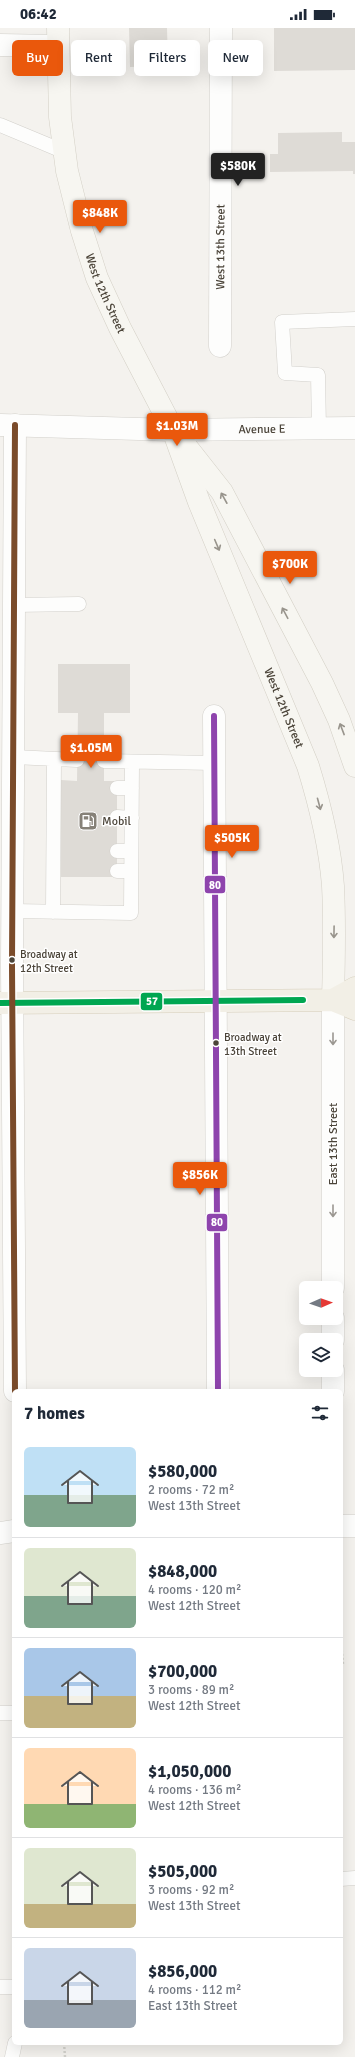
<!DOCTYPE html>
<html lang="en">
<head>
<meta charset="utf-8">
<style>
	:root { --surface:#fff; --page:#f2f2f3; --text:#1f2937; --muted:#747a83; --line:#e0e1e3; --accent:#ea580c }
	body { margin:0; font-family:Signika,sans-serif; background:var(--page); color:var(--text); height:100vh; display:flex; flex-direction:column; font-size:15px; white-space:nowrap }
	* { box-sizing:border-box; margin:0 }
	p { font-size:13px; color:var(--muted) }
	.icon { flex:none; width:22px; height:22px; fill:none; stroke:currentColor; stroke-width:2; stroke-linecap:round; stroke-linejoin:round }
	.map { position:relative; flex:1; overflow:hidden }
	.side { position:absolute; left:12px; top:1361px; width:331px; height:656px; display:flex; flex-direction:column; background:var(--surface); border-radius:6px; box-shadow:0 4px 16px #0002 }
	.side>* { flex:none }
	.hud { position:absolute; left:12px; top:12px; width:331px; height:36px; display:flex; gap:8px }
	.needle { width:26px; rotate:88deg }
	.tools { position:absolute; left:299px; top:1253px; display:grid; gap:8px }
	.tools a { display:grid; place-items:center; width:44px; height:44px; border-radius:6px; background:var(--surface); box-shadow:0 4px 16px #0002; font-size:20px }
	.price { position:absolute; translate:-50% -34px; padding:0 9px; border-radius:4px; background:var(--accent); color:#fff; font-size:13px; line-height:26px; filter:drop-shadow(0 1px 2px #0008) }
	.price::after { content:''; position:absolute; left:50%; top:24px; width:12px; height:9px; margin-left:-6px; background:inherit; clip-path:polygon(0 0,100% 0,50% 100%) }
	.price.selected { background:#222; color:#fff }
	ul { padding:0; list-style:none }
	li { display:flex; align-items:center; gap:12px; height:100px; padding:0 12px }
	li+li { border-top:1px solid var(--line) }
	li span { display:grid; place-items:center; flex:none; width:112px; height:80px; border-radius:6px; color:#555 }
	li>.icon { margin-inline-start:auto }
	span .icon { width:48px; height:48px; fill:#fffc; stroke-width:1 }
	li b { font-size:17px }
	h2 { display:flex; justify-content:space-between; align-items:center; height:48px; padding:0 12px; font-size:17px }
	.chip { padding:0 14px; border-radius:6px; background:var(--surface); box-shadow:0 4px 16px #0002; font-size:14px; line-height:36px }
	.chip.selected { background:var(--accent); color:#fff }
	.status { display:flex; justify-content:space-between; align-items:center; height:28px; padding:0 20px; background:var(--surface); direction:ltr }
	.status svg { height:11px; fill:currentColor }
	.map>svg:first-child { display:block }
	.building { fill:#dedbd6 }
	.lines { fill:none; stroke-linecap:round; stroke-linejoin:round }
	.lane-casing { stroke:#d2d0cb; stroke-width:15 }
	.street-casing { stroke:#d2d0cb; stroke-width:23 }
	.secondary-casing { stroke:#d3cfc5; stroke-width:23 }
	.primary-casing { stroke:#d6cebb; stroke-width:23 }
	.path { stroke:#d3d2cc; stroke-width:2.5; stroke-dasharray:2 2; stroke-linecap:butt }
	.lane { stroke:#fdfdfc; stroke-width:14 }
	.street { stroke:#fdfdfc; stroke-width:22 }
	.secondary { stroke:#f7f6f1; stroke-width:22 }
	.primary { stroke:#f2efe6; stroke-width:22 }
	.bus-1-casing { stroke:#fff; stroke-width:9 }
	.bus-2-casing { stroke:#fff; stroke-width:9 }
	.bus-3-casing { stroke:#fff; stroke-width:9 }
	.bus-1 { stroke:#00a651; stroke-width:6 }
	.bus-2 { stroke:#8e44ad; stroke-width:6 }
	.bus-3 { stroke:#7a4b2a; stroke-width:6 }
	.oneway { stroke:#98948c }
	.oneway2 { stroke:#9b9791 }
	.bus-dot { fill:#4b4439; stroke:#fff; stroke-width:1.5 }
	.labels { text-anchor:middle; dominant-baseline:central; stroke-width:3; stroke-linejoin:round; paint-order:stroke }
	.bus-label { font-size:11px; fill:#4b4439; stroke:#fff; text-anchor:start }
	.street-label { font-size:12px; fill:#4b4439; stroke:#fff }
	.poi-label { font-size:12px; fill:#4b4439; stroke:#fff; text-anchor:start }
	.line-badge { stroke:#fff; stroke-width:1.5 }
	.badge-label { font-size:11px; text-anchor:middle; font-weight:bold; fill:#fff }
</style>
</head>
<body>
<div class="status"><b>06:42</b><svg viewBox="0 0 49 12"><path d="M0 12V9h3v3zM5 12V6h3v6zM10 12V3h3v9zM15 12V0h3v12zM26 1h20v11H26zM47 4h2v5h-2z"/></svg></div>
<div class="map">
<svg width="355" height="2029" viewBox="0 0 355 2029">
	<rect width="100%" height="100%" fill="#f4f2ee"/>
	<path class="building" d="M129 0H167L168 38 130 39Z
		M274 0H355V42L274 43Z
		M342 104V114H355V146H353V143L270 144V126H278V105Z
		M58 636H130V685H104V753H117V849H61V752L77 753 78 685H58Z"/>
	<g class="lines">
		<g class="lane-casing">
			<path id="lane" d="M0 97 65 124
				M319 401 318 347 285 345 282 294 355 291
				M14 577 79 576
				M14 729 77 732
				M104 733 214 735
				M117 760H132
				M117 789 132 790
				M117 823H131
				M117 843H131
				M13 883 131 885 132 734
				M53 884 54 731
				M0 1685H14
				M341 1851 355 1850
				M0 1959H14
				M12 2029 15 2015"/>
		</g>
		<g class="street-casing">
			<g id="street">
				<path d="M0 17 58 18"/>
				<path id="s1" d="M220 318 221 0"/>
				<path id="s2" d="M1 397 173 402 355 400"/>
				<path d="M214 688 218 1363"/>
				<path d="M333 972V1260"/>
				<path d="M333 1290V1312"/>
				<path d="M333 1342V1363"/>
				<path d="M15 1363 12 938 15 397"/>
				<path d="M341 1498H355"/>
				<path d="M0 1505 14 1503"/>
			</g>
		</g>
		<g class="secondary-casing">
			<g id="secondary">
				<path id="s3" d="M58 0 60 89 67 143 82 203 97 250 120 300 173 402 199 474 308 738C320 777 330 817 333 858 335 896 334 934 333 972"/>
				<path d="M185 417 222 464 322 655 339 692 355 738"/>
			</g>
		</g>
		<g class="primary-casing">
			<path id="primary" d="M333 972 355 960
				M0 975 333 972 355 981"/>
		</g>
		<path class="path" d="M341 1614 343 1636 341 1637
			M64 2015 65 2029"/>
		<use href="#lane" class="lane"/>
		<use href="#street" class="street"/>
		<use href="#secondary" class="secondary"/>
		<use href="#primary" class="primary"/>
		<g class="bus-1-casing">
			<path id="bus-1" d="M0 975 303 972"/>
		</g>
		<g class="bus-2-casing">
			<path id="bus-2" d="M214 688 218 1363"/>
		</g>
		<g class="bus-3-casing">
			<path id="bus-3" d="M15 1363 12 938 15 397"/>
		</g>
		<use href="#bus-1" class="bus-1"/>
		<use href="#bus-2" class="bus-2"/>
		<use href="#bus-3" class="bus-3"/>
	</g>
	<defs><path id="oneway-shaft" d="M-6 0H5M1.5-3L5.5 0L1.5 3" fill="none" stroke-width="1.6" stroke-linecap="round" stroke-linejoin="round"/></defs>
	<g class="oneway">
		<use href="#oneway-shaft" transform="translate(224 470) rotate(-119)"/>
		<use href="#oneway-shaft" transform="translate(217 517) rotate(67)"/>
		<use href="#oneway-shaft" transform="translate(285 585) rotate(-118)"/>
		<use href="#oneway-shaft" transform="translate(342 701) rotate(-111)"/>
		<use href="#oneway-shaft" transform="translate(319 776) rotate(75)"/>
		<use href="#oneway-shaft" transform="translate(334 904) rotate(91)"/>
	</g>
	<g class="oneway2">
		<use href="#oneway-shaft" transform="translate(333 1011) rotate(90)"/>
		<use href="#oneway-shaft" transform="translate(333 1183) rotate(90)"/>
	</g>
	<defs>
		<g id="fuel-square" transform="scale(1)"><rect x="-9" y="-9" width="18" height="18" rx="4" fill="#868178" stroke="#fff"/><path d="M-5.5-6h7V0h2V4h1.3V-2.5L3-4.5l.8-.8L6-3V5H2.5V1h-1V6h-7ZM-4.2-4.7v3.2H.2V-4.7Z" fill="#fff"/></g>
	</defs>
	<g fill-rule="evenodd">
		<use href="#fuel-square" x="88" y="793"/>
	</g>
	<g class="bus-dot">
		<circle cx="12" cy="932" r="3.5"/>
		<circle cx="216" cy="1015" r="3.5"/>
	</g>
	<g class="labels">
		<g class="bus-label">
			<text x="20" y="926">Broadway at<tspan x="20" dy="14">12th Street</tspan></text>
			<text x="224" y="1009">Broadway at<tspan x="224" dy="14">13th Street</tspan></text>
		</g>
		<g class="street-label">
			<text stroke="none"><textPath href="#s1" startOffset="99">West 13th Street</textPath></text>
			<text stroke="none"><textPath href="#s3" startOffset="272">West 12th Street</textPath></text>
			<text stroke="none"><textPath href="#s2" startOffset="261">Avenue E</textPath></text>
			<text stroke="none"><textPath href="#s3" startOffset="724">West 12th Street</textPath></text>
			<text transform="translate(333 1116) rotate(-90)">East 13th Street</text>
		</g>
		<g class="poi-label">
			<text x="102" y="793">Mobil</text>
		</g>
	</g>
	<g class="line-badge">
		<rect x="204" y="847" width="22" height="19" rx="4" fill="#8e44ad"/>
		<rect x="140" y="964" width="23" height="19" rx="4" fill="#00a651"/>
		<rect x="206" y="1185" width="22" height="19" rx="4" fill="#8e44ad"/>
	</g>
	<g class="badge-label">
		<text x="215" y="861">80</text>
		<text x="152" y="977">57</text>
		<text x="217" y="1198">80</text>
	</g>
</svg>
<div class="tools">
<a><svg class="needle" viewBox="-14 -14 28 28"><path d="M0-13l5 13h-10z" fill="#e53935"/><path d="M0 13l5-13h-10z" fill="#747a83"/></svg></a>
<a><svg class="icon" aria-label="layers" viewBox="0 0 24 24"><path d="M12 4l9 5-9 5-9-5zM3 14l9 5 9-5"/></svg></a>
</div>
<b class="price selected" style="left:238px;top:159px">$580K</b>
<b class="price" style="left:100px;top:206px">$848K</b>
<b class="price" style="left:177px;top:419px">$1.03M</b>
<b class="price" style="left:290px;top:557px">$700K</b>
<b class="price" style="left:91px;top:741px">$1.05M</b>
<b class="price" style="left:232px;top:831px">$505K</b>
<b class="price" style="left:200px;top:1168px">$856K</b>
<div class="hud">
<a class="chip selected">Buy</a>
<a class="chip">Rent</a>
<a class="chip">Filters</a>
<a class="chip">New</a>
</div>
<section class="side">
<h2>7 homes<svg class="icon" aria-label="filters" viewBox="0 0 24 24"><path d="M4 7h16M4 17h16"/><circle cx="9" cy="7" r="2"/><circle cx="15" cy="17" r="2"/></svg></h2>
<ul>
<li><span style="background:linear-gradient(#bfe0f5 60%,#7fa58c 0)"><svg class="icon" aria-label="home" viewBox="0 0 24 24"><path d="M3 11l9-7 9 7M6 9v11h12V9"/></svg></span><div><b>$580,000</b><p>2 rooms · 72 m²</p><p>West 13th Street</p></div></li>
<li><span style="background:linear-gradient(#dfe7d0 60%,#7fa58c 0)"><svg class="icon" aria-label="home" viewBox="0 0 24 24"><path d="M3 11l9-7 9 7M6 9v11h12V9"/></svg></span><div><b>$848,000</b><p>4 rooms · 120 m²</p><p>West 12th Street</p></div></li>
<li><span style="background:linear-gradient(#a9c7e8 60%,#c2b280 0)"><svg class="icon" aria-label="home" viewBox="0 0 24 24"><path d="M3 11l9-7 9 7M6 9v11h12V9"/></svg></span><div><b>$700,000</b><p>3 rooms · 89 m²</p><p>West 12th Street</p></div></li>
<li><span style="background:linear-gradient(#ffd9b3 70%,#8fb573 0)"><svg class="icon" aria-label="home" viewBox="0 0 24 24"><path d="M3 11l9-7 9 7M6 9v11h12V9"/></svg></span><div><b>$1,050,000</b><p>4 rooms · 136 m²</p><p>West 12th Street</p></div></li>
<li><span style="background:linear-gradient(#dfe7d0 70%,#c2b280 0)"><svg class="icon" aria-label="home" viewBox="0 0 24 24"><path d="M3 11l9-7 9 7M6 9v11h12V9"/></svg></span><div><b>$505,000</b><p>3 rooms · 92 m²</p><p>West 13th Street</p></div></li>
<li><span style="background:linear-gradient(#c9d6e8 65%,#9aa5b1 0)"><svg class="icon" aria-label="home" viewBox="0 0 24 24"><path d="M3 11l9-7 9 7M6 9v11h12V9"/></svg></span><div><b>$856,000</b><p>4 rooms · 112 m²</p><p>East 13th Street</p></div></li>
</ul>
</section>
</div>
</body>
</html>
